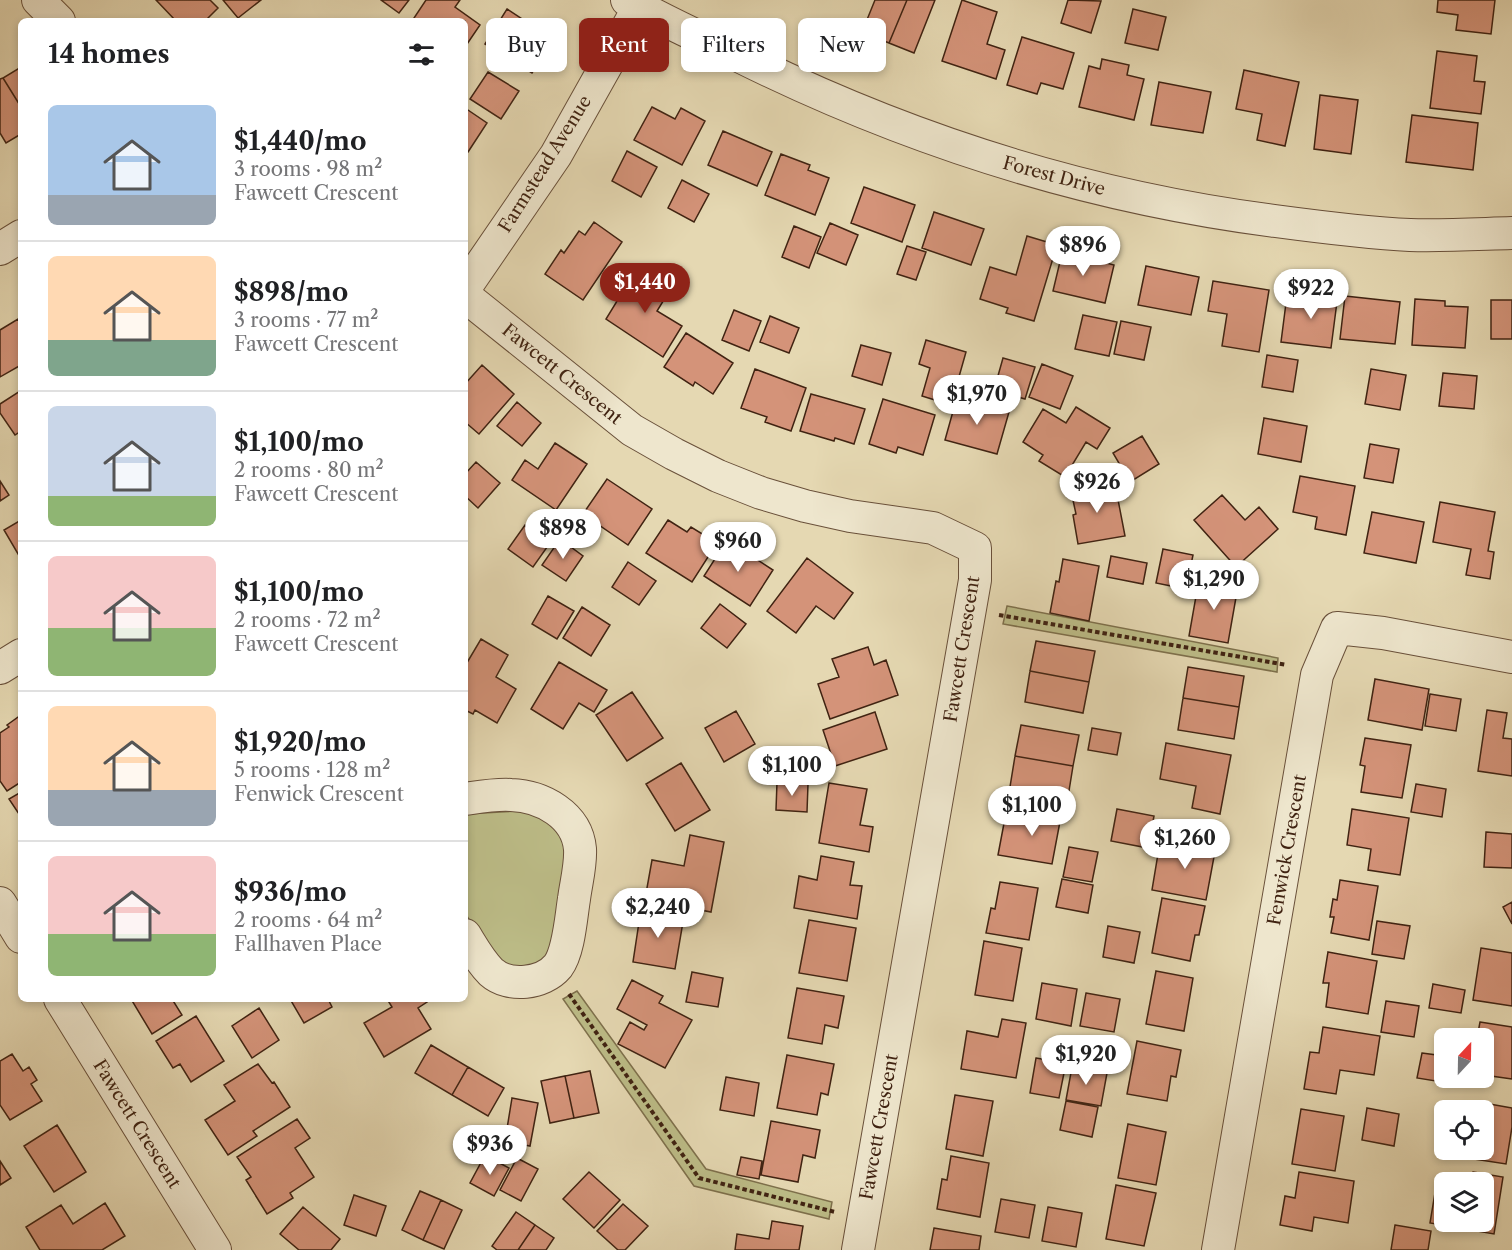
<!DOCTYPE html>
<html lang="en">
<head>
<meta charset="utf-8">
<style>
	:root { --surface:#fff; --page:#f2f2f2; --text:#202124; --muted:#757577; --line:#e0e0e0; --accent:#8f2418 }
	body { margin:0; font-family:"Libre Caslon Text",serif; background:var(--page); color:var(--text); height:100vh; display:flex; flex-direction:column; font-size:22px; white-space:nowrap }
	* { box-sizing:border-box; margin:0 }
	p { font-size:20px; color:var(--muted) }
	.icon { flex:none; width:33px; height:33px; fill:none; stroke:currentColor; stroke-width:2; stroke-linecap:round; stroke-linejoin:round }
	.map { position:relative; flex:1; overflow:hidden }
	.side { position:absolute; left:18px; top:18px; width:450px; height:984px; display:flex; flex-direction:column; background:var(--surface); border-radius:9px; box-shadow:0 3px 9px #0003 }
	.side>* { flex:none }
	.hud { position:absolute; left:486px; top:18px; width:570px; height:54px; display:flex; gap:12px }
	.needle { width:39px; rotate:22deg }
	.tools { position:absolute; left:1434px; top:1028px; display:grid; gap:12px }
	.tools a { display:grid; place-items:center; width:60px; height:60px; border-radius:9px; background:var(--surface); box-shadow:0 3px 9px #0003; font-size:30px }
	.price { position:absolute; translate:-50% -51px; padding:0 14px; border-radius:21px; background:#fff; color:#222; font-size:20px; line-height:39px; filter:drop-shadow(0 2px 3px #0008) }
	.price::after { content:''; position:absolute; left:50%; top:36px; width:18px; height:14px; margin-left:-9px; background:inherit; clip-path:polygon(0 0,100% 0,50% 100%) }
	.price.active { background:var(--accent); color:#fff }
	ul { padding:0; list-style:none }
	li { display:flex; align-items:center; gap:18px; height:150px; padding:0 30px }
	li+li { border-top:2px solid var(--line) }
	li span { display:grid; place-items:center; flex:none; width:168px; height:120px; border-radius:9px; color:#555 }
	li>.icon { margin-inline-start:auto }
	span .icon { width:72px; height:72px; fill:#fffc; stroke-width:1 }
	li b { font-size:26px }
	h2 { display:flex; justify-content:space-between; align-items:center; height:72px; padding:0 30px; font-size:26px }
	.tag { padding:0 21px; border-radius:9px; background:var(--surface); box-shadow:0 3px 9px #0003; font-size:21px; line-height:54px }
	.tag.active { background:var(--accent); color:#fff }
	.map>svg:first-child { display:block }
	.green { fill:#bcbc87; stroke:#7e704c; stroke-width:1.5 }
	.building { fill:#d49379; stroke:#402312; stroke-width:1.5 }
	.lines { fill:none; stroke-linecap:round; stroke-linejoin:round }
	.minor-casing { stroke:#69503a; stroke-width:34 }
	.path { stroke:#402312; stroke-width:4; stroke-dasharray:4.5 3; stroke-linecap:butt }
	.minor { stroke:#eee6cd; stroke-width:32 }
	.labels { text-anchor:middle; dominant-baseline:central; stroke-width:5; stroke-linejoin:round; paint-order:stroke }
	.street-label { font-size:18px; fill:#402312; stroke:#eee6cd }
</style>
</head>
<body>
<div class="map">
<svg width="1512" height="1250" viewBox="0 0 1512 1250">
	<rect width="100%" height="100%" fill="#e5d8b2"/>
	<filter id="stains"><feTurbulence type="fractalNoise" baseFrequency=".00333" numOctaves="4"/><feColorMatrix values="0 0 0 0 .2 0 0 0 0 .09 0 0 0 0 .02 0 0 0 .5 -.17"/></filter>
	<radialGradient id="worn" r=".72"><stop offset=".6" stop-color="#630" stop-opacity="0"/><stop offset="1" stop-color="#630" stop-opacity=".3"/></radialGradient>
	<path class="green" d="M1007 606 1278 658 1277 672 1003 624Z
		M535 810 559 823 567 850 552 943 547 955 541 963 528 968 506 965 495 958 480 937 465 913V814Z
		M577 991 706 1169 832 1202 829 1219 694 1186 563 999Z"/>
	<path class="building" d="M156 0H210L218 8 205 21H176Z
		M223 0H261L238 18Z
		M381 0H409L399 13Z
		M426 0H460L455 7 480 25 465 47V21H412Z
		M875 0H907L889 43 862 32Z
		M907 0H935L914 53 889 43Z
		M962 0 997 12 987 44 1005 50 996 79 942 61Z
		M1068 0 1101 1 1091 33 1061 23Z
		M1438 0H1495L1491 34 1456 30 1458 15 1437 12Z
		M507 9 536 28 534 30 552 41 532 73 485 44Z
		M1133 9 1166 17 1158 50 1125 43Z
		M1022 37 1074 53 1063 89 1041 83 1037 94 1007 85Z
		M1437 51 1477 56 1474 81 1485 82 1481 114 1430 108Z
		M1102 59 1129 65 1127 75 1144 79 1134 120 1079 107 1089 66 1100 69Z
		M21 67V107L3 78Z
		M1244 70 1299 82 1285 146 1257 140 1262 114 1236 109Z
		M488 72 519 91 501 119 470 99Z
		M3 78 21 107V134L6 143 0 133V79Z
		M1159 82 1211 92 1203 133 1151 125Z
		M1320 95 1358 100 1351 154 1314 149Z
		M652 107 675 119 681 108 705 121 682 165 634 140Z
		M465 108 487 123 468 152 465 153Z
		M1412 115 1478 123 1473 170 1406 162Z
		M723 131 772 152 757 186 708 165Z
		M627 151 657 167 641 197 612 181Z
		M781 154 810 165 808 170 829 178 815 215 765 195Z
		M682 180 709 194 694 222 668 208Z
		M864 187 915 205 902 242 851 223Z
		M934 212 984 229 971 265 922 248Z
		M594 222 622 242 583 300 545 274 561 250 564 253 579 231 585 235Z
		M830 223 858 235 846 265 817 253Z
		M794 226 821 237 809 268 782 257Z
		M1027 236 1057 245 1034 321 1006 313 1008 308 980 299 990 267 1016 275Z
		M907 246 926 252 916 280 897 274Z
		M1063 249 1092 255 1091 259 1114 265 1105 303 1053 291Z
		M1146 266 1199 277 1191 315 1138 305Z
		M636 270 670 290 657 311 682 326 663 357 606 319Z
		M1213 281 1269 290 1259 352 1222 346 1227 314 1208 311Z
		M1305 290 1338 294 1331 348 1281 342 1286 303 1304 305Z
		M1345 296 1400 302 1395 344 1340 339Z
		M1415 299 1445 301V306L1468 307 1465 348 1412 345Z
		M1491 300H1512V339H1491Z
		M734 310 761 321 749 351 722 340Z
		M1083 315 1117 322 1109 356 1075 349Z
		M770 316 799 328 789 353 760 342Z
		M18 319 21 324V365L0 377V330Z
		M1121 321 1151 327 1144 360 1114 354Z
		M686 333 733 363 713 394 695 382 693 386 664 367Z
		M926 340 966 352 951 405 922 396 930 368 919 364Z
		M861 345 891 353 882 385 852 376Z
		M1267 355 1298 360 1293 392 1262 387Z
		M1003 358 1035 367 1025 399 994 390Z
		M1042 364 1073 376 1060 409 1029 397Z
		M482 365 514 394 479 434 465 422V384Z
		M755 369 806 388 791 431 765 422 767 417 741 408Z
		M1371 369 1406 375 1400 410 1365 404Z
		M1443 373 1477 376 1474 409 1439 406Z
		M20 391 21 431 15 435 0 413V404Z
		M811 394 865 409 854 444 835 438 834 441 800 431Z
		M957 397 1009 412 997 454 945 440Z
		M883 399 935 415 923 455 898 447 896 453 869 444Z
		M517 402 541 423 522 446 497 426Z
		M1076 407 1110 428 1097 449 1086 442 1065 477 1039 461 1043 455 1023 442 1043 409 1066 423Z
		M1264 418 1307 426 1301 462 1258 454Z
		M1142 436 1159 464 1130 482 1113 453Z
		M555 443 587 464 556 510 512 480 525 460 538 469Z
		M1370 444 1399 449 1393 483 1364 478Z
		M476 462 500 483 478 508 465 496V474Z
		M1300 476 1355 486 1346 535 1315 529 1317 517 1293 512Z
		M607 479 652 509 628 545 583 514Z
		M0 481 9 495 0 501Z
		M1115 484 1125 536 1078 544 1073 515 1076 514 1071 491Z
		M1222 495 1245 520 1259 507 1278 529 1236 567 1194 520Z
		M1440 502 1495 512 1488 551 1494 552 1490 579 1466 575 1471 549 1433 542Z
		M1372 512 1424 522 1416 563 1364 553Z
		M21 520V559L4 530Z
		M668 520 687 532 691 527 717 543 692 582 646 553Z
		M525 525 550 543 533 567 508 549Z
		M560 539 583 556 566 581 542 565Z
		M727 540 773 570 750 606 704 576Z
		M1163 549 1193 555 1186 589 1156 583Z
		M1111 556 1147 563 1143 584 1107 577Z
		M807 558 853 593 834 619 816 606 796 633 767 611Z
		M1063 559 1099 566 1089 621 1050 613 1056 581 1059 582Z
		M628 562 656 581 639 605 612 587Z
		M1199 579 1238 586 1228 643 1189 636Z
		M548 596 574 611 557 639 532 624Z
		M720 604 746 624 727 648 701 628Z
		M582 607 610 625 591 656 563 638Z
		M481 639 508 655 496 677 516 689 497 723 475 710 473 714 465 710V666Z
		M1036 641 1095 651 1089 682 1030 671Z
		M868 647 874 665 886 660 898 695 830 719 818 684 839 677 832 659Z
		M559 662 607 690 594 712 579 703 563 729 531 709Z
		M1188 667 1244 676 1239 707 1183 698Z
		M1030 671 1089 682 1083 713 1025 702Z
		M1375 679 1429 689 1422 730 1368 720Z
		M632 692 663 738 627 761 596 715Z
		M1430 694 1461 699 1456 731 1425 726Z
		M1183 698 1239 707 1234 739 1178 730Z
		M1487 710 1507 713 1503 738 1512 739V776L1478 771Z
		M736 711 755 744 724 762 705 728Z
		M875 712 887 749 835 766 823 730Z
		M21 715V782L7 791 0 781V733L9 727 7 725Z
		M1021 725 1079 735 1073 766 1015 756Z
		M1092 728 1121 733 1117 755 1088 750Z
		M1365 738 1411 745 1402 798 1361 792 1365 766 1360 765Z
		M1166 743 1231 755 1220 814 1192 808 1196 786 1160 779Z
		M1015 756 1073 766 1068 797 1010 787Z
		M681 763 710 810 675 831 646 784Z
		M777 782 808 784 807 812 776 810Z
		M829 783 867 789 860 825 873 827 869 852 819 843Z
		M1416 784 1446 789 1442 817 1411 812Z
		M21 792V817L9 799Z
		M1038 807 1062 811 1052 864 998 855 1005 818 1035 824Z
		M1117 809 1154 816 1148 848 1111 841Z
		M1352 809 1409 818 1400 875 1368 870 1371 849 1347 845Z
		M1486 832 1512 834V868L1484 867Z
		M690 835 724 842 711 912 645 899 652 860 684 866Z
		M1178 839 1216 846 1206 900 1152 890 1159 848 1175 851Z
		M1069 847 1098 852 1092 882 1063 877Z
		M821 856 854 862 850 885 862 886 857 919 794 908 799 876 817 880Z
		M1062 879 1093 885 1088 913 1056 907Z
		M1340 880 1378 886 1369 940 1331 933 1334 917H1330L1333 899 1337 900Z
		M1000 882 1038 888 1029 940 986 933 991 908 995 909Z
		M1162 898 1205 906 1199 935H1195L1190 961 1152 953Z
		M1512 902V924L1503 907Z
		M641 909 684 916 675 969 633 962Z
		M809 920 856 928 847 981 799 973Z
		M1377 921 1410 926 1404 959 1372 954Z
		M1108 926 1140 932 1134 963 1103 957Z
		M984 941 1022 948 1013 1001 975 995Z
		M1481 948 1512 953V1006L1473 1000Z
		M1328 952 1377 961 1368 1014 1326 1007 1329 983H1323Z
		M1156 971 1193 978 1184 1031 1146 1024Z
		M692 972 723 978 718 1007 686 1002Z
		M632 980 663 996 659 1003 692 1020 665 1068 618 1044 630 1022 644 1030 647 1025 617 1009Z
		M1042 983 1077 989 1071 1026 1036 1019Z
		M1433 984 1465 990 1461 1013 1429 1008Z
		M797 988 844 996 838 1028 825 1025 822 1044 788 1038Z
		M1086 993 1120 999 1114 1032 1080 1026Z
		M131 999H172L182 1015 152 1034Z
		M290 999H328L332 1007 304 1023Z
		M387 999H425L427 1002 418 1008 431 1029 384 1057 364 1023 392 1007Z
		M1386 1001 1419 1006 1414 1037 1381 1032Z
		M259 1008 279 1040 252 1058 232 1026Z
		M196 1016 224 1061 191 1082 180 1064 173 1068 156 1041Z
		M1002 1019 1026 1023 1016 1078 961 1069 967 1031 998 1037Z
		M1480 1022 1512 1027V1079L1484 1075V1038H1477Z
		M1323 1027 1380 1036 1374 1075 1340 1070 1336 1094 1304 1089 1310 1052 1319 1053Z
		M1137 1041 1181 1050 1176 1077 1171 1076 1167 1101 1127 1094Z
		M431 1045 468 1067 452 1095 415 1073Z
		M1422 1053 1444 1056V1077H1449L1448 1083 1417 1078Z
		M12 1054 23 1071 29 1067 37 1080 31 1084 42 1101 10 1120 0 1105V1061Z
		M787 1055 834 1064 828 1095 821 1093 817 1115 777 1108Z
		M1036 1058 1066 1063 1059 1098 1030 1093Z
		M258 1064 272 1083 274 1082 290 1107 253 1131 257 1136 228 1155 205 1120 235 1101 224 1085Z
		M468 1067 504 1088 488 1116 452 1095Z
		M1072 1067 1107 1073 1101 1106 1066 1100Z
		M590 1071 599 1113 574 1118 565 1076Z
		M565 1076 574 1118 550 1123 541 1081Z
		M726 1077 759 1083 754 1116 720 1110Z
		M955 1095 993 1101 983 1156 946 1149Z
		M512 1098 538 1103 530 1146 505 1141Z
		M1066 1101 1098 1107 1092 1137 1060 1130Z
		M1484 1103 1512 1108V1127L1506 1164 1442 1154 1444 1140V1149H1484Z
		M1367 1108 1399 1114 1394 1146 1362 1140Z
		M1301 1109 1344 1116 1335 1171 1292 1164Z
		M297 1119 310 1138 295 1148 314 1177 290 1193 293 1198 267 1214 246 1180 251 1177 237 1157Z
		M771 1121 820 1130 815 1158 803 1155 798 1182 761 1175Z
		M1128 1124 1166 1132 1156 1185 1118 1178Z
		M57 1125 86 1172 54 1192 24 1146Z
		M485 1155 509 1168 494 1196 470 1183Z
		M951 1156 989 1163 980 1217 937 1209 942 1179 947 1180Z
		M741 1157 762 1161 759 1179 737 1175Z
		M517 1158 538 1169 521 1201 500 1190Z
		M0 1161 11 1178 0 1185Z
		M589 1172 620 1200 594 1228 563 1199Z
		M1299 1172 1354 1181 1348 1223 1314 1217 1312 1231 1280 1225 1285 1196 1295 1198Z
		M1473 1172 1503 1177 1494 1234 1430 1223 1436 1187 1444 1189V1221H1484V1182H1471Z
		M1116 1185 1156 1193 1144 1246 1106 1239Z
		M420 1191 441 1200 423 1240 402 1230Z
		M354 1195 386 1206 376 1236 344 1225Z
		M1001 1199 1035 1205 1029 1238 995 1232Z
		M441 1200 462 1210 444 1249 423 1240Z
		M105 1203 125 1236 102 1250H40L26 1227 61 1205 73 1224Z
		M623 1204 648 1226 625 1250H618L597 1231Z
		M303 1207 340 1239 331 1250H299L280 1234Z
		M1048 1207 1082 1213 1076 1247 1042 1241Z
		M516 1212 535 1225 518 1250H497L492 1246Z
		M772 1221 803 1226 799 1250H735L737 1234 769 1239Z
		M535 1225 554 1238 546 1250H518Z
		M1395 1225 1431 1231 1428 1250H1391Z
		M934 1228 981 1236 979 1250H930Z"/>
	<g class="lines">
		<g class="minor-casing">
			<path id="minor" d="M38 0 59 21
				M627 0C663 21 702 38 739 56 908 140 1088 197 1275 221 1320 227 1365 233 1410 235 1444 236 1478 234 1512 233
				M0 249 21 236
				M465 288 556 155 639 7
				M465 296 632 430 674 454 718 476 761 493 805 506 850 516 933 528 975 548V580L858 1250
				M0 668 21 655
				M465 799C479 797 496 794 511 795 542 796 577 815 580 849 581 865 576 883 574 899 571 917 569 951 558 966 543 984 509 988 491 972 480 961 473 948 465 935
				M0 903 21 937
				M60 999 215 1250
				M1218 1250 1317 675 1337 628 1383 633 1512 657"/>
		</g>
		<path class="path" d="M999 615 1287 665
			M569 994 699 1178 835 1212"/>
		<use href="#minor" class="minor"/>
	</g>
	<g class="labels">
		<g class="street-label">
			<text transform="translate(545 164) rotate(-58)">Farmstead Avenue</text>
			<text transform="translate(1054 176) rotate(15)">Forest Drive</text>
			<text transform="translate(562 374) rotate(39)">Fawcett Crescent</text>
			<text transform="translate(962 649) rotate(-81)">Fawcett Crescent</text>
			<text transform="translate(1287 850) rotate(-80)">Fenwick Crescent</text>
			<text transform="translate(137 1124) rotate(58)">Fawcett Crescent</text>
			<text transform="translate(879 1127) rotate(-80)">Fawcett Crescent</text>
		</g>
	</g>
	<rect width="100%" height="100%" filter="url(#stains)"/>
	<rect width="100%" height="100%" fill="url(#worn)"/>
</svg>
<div class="tools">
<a><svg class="needle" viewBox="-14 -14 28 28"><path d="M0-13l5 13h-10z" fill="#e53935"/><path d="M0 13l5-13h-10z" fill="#757577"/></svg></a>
<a><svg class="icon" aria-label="locate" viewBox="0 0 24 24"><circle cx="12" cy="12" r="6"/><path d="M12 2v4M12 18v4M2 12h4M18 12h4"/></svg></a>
<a><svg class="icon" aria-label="layers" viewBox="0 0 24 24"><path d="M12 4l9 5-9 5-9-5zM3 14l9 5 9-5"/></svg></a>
</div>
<b class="price" style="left:1083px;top:277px">$896</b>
<b class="price active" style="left:645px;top:314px">$1,440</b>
<b class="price" style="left:1311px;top:320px">$922</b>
<b class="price" style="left:977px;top:426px">$1,970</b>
<b class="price" style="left:1097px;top:514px">$926</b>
<b class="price" style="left:563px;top:560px">$898</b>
<b class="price" style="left:738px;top:573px">$960</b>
<b class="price" style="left:1214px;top:611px">$1,290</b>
<b class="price" style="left:792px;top:797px">$1,100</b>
<b class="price" style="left:1032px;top:837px">$1,100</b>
<b class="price" style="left:1185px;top:870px">$1,260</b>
<b class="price" style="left:658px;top:939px">$2,240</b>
<b class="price" style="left:1086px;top:1086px">$1,920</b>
<b class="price" style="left:490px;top:1176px">$936</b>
<div class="hud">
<a class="tag">Buy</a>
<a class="tag active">Rent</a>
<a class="tag">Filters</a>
<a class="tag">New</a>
</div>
<section class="side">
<h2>14 homes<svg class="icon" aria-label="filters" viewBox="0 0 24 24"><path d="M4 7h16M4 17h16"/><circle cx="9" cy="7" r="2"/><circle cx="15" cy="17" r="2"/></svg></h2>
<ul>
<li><span style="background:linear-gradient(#a9c7e8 75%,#9aa5b1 0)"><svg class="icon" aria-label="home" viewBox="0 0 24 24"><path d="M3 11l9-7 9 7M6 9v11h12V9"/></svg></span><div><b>$1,440/mo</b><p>3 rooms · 98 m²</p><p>Fawcett Crescent</p></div></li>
<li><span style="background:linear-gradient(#ffd9b3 70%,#7fa58c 0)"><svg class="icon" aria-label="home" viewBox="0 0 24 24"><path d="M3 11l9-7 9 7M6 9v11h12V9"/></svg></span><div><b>$898/mo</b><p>3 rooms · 77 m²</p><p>Fawcett Crescent</p></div></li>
<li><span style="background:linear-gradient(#c9d6e8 75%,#8fb573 0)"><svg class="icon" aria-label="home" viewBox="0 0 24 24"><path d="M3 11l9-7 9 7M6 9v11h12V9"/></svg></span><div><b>$1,100/mo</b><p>2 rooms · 80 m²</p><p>Fawcett Crescent</p></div></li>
<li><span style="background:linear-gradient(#f6c9c9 60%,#8fb573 0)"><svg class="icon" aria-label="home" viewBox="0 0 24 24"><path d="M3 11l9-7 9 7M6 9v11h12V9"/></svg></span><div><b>$1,100/mo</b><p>2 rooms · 72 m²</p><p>Fawcett Crescent</p></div></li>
<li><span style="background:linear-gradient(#ffd9b3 70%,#9aa5b1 0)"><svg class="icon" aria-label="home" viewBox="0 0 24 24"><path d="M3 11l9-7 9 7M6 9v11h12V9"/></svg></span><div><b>$1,920/mo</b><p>5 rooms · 128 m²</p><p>Fenwick Crescent</p></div></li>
<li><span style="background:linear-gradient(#f6c9c9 65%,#8fb573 0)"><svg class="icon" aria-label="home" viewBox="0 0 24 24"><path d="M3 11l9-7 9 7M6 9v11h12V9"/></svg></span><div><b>$936/mo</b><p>2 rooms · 64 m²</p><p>Fallhaven Place</p></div></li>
</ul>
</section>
</div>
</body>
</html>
